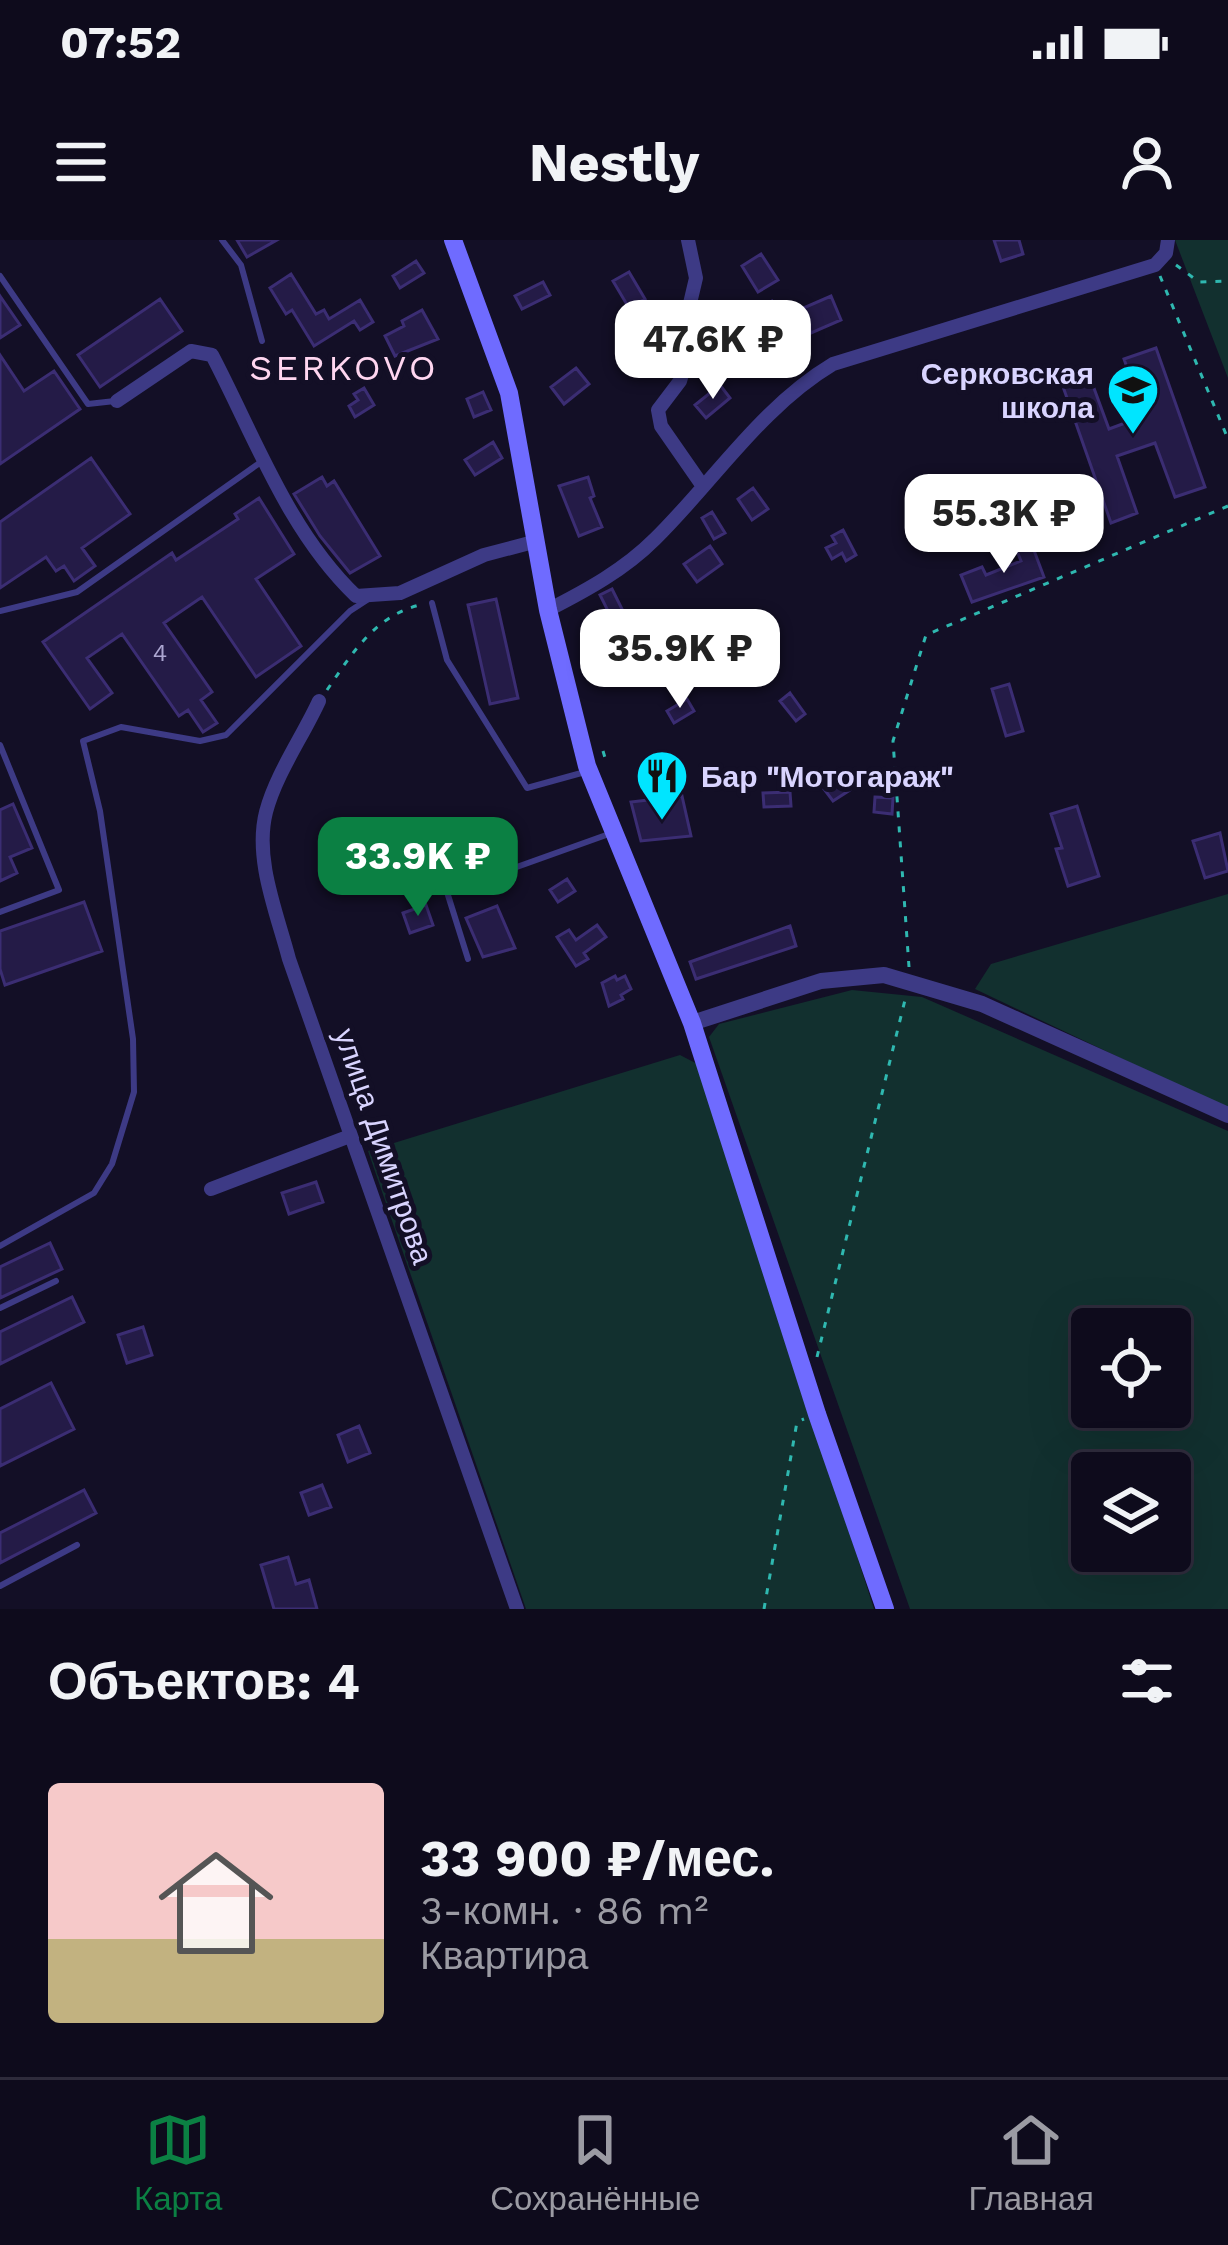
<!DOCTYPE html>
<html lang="ru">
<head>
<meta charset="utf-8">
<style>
	:root { --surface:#0e0b1c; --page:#171425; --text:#f1f3f6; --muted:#9b9ba3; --line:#2e2b3b; --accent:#0b8043 }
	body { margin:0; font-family:"Work Sans",sans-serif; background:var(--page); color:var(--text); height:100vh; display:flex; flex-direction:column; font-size:45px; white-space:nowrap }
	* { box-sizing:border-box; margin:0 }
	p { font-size:39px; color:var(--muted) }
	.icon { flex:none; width:66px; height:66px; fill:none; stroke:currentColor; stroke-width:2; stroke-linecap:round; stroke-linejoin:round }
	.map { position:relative; height:1369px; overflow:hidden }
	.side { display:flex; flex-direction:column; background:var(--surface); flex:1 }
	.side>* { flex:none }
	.controls { position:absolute; left:1071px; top:1068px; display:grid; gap:24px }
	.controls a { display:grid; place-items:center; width:120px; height:120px; border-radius:12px; background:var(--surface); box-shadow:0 12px 48px #0002,0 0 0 3px var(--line); font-size:60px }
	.price { position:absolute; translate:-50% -102px; padding:0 27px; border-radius:24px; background:#fff; color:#222; font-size:39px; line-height:78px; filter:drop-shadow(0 3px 6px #0008) }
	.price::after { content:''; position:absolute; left:50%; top:72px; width:36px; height:27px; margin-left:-18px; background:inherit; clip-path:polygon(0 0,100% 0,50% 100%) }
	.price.active { background:var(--accent); color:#fff }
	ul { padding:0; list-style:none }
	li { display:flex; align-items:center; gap:36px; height:300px; padding:0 48px }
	li span { display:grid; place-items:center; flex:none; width:336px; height:240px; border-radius:12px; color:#555 }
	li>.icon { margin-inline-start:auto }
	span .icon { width:144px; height:144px; fill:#fffc; stroke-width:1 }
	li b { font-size:51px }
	h2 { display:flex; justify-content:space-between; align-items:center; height:144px; padding:0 48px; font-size:51px }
	.status { display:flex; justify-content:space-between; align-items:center; height:84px; padding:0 60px; background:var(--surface); direction:ltr }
	.status svg { height:33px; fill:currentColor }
	header { display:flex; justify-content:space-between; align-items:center; height:156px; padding:0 48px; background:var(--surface); font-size:54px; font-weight:700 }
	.tab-bar { display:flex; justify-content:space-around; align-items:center; height:168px; border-top:3px solid var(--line); background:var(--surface); font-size:33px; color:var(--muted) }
	.tab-bar a { display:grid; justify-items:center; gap:6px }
	.tab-bar .active { color:var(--accent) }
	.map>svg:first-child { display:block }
	.green { fill:#12302f; fill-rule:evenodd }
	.building { fill:#241b47; stroke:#3b2d73; stroke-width:3 }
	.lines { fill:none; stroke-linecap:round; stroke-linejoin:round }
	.path { stroke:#2fb8b0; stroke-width:3; stroke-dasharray:6 9; stroke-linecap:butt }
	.service { stroke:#3d3a85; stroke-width:6 }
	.minor { stroke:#3d3a85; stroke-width:14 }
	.tertiary { stroke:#3d3a85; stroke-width:16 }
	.secondary { stroke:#6f6bff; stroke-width:18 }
	.labels { text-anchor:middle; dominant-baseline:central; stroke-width:10; stroke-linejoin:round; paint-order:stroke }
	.number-label { font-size:24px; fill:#aca6d1 }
	.poi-label { font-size:30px; font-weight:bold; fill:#d9d4ff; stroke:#130f26; text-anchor:end }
	.street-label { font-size:30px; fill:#d9d4ff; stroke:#130f26 }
	.quarter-label { font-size:36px; letter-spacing:3px; fill:#ffd6f0; stroke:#130f26 }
</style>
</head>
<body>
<div class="status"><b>07:52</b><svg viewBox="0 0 49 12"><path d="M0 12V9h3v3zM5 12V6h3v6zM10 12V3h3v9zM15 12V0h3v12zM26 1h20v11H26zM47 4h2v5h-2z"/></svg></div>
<header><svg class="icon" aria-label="menu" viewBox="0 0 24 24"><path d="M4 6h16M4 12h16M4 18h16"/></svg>Nestly<svg class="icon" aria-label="person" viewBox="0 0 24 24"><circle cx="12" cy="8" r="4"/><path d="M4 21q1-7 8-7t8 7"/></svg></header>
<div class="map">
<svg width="1228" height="1369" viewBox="0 0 1228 1369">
	<rect width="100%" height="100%" fill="#130f26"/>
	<path class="green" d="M1175 0H1228V138Z
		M1228 654V869L975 749 991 724Z
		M852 750 922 757 1228 891V1369H910L709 797 719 784ZM1092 1089H1170V1167H1092ZM1092 1233H1170V1311H1092Z
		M680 815 705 828 747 974 874 1369H526L368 911Z"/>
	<path class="building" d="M237 0H277L247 17Z
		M994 0H1019L1023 14 1001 21Z
		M761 14 778 40 758 52 742 26Z
		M416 21 424 33 400 48 393 36Z
		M629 32 645 59 629 68 613 41Z
		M291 34 316 74 324 70 329 79 360 60 373 82 360 90 354 81 314 106 292 70 286 74 270 48Z
		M543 42 550 55 522 69 515 56Z
		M0 56 20 85 0 98Z
		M831 56 841 80 811 93 801 69Z
		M160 59 182 91 100 147 78 115Z
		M772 61 782 76 764 87 754 73Z
		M422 70 438 99 395 116 385 96 404 86 402 81Z
		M652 77 670 103 652 115 634 89Z
		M1156 108 1205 247 1175 257 1155 203 1117 216 1137 273 1111 283 1061 141 1088 132 1109 189 1144 176 1124 119Z
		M0 115 24 151 54 131 80 169 0 224Z
		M576 128 589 144 564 164 551 147Z
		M720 145 730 158 706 178 695 165Z
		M364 148 374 165 355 177 349 166 358 160 354 154Z
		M483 152 491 170 474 177 467 159Z
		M493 202 502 218 475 235 465 220Z
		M91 218 130 274 82 308 95 326 74 341 64 326 56 331 46 317 0 348V282Z
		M322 237 327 246 334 241 380 316 350 333 320 296 294 254Z
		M588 237 594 256 590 258 602 287 579 296 559 246Z
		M753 248 768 269 752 280 738 259Z
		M259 258 294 314 256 339 301 406 256 437 202 357 164 383 212 452 201 460 217 483 203 492 188 470 179 476 122 394 87 418 112 453 90 469 43 402 172 313 176 320 238 279 235 274Z
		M712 272 725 293 714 299 702 278Z
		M843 290 856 315 846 321 842 313 832 319 826 308 836 303 832 296Z
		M1032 305 1044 337 972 362 961 335 982 327 986 335 1021 321 1017 311Z
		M710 306 722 324 697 342 684 324Z
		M612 349 625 375 613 381 600 355Z
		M496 359 518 458 490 464 468 365Z
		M649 396 655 408 633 418 628 406Z
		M1009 444 1023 491 1006 496 992 449Z
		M790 453 805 474 796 481 780 461Z
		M687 459 694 471 674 483 667 471Z
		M838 533 850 550 833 561 821 545Z
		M790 552 791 566 764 567 763 553Z
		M682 556 691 596 641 601 631 562Z
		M875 557 893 558 892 574 874 572Z
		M13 564 32 608 10 617 17 633 0 641V570Z
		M1077 566 1099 636 1068 646 1056 609 1062 608 1051 574Z
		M453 586 465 611 441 622 430 596Z
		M1220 593 1228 631 1205 638 1193 601Z
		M567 639 575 651 558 662 550 650Z
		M84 662 102 711 5 745 0 729V691Z
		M426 665 433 685 410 693 403 673Z
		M497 666 515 708 483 717 466 678Z
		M597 685 606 697 584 713 588 719 576 726 557 697 569 690 576 700Z
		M790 686 796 706 696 739 690 722Z
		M615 736 617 740 625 736 631 749 621 755 623 759 609 766 602 743Z
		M316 942 323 962 289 974 282 953Z
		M50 1003 62 1029 0 1058V1027Z
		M72 1057 84 1082 0 1124V1092Z
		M143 1087 152 1115 127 1123 118 1095Z
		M51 1143 74 1189 0 1226V1169Z
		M359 1186 370 1213 348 1222 338 1195Z
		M322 1245 331 1267 309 1275 301 1253Z
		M84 1250 96 1273 0 1323V1293Z
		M288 1317 296 1344 309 1340 317 1369H274L261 1325Z"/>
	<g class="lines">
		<path class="path" d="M1176 25 1199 42 1228 41
			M1160 36 1228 199
			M327 450C353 412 376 374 424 364
			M603 511 606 521
			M909 727 893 501 926 395 1228 266
			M817 1117 905 760
			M764 1369 797 1182 804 1179"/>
		<path class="service" d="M222 0 241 25 262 101
			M0 36 88 164 115 161
			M432 363 447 420 527 548 585 532
			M0 371 77 352 261 222
			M0 505 59 650 0 672
			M468 719 447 652 609 594
			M0 1006 94 953 112 924 134 852 133 799 100 571 83 501 121 487 200 501 226 495 350 371 370 358
			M0 1068 56 1041
			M0 1346 77 1305"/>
		<path class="minor" d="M688 0 696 38 683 93 686 121 680 141 658 170 661 186 702 245
			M117 161 191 111 212 115C255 197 288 291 356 356L400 353 484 315 537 301
			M548 370C587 350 624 330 655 299 714 241 761 167 833 124L1155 25 1166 13 1168 0
			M319 461C303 496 276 534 266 572 254 619 277 673 289 719L517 1369
			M211 949 350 896"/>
		<path class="tertiary" d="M692 783 821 741 884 735 982 764 1228 875"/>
		<path class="secondary" d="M453 0 509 153 548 370 587 526 692 783 817 1174 885 1369"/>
	</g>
	<defs>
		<g id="school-pin" transform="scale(2.7)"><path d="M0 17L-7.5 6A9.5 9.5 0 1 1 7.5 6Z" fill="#00e5ff" stroke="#130f26"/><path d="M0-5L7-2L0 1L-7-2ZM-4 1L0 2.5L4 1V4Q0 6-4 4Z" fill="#111"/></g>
		<g id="restaurant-pin" transform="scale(2.7)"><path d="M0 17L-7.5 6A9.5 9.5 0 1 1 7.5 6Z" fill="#00e5ff" stroke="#130f26"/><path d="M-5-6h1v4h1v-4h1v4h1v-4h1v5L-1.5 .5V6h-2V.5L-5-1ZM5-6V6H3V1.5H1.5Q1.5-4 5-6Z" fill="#111"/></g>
	</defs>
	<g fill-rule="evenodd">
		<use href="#school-pin" x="1133" y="150"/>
		<use href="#restaurant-pin" x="662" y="536"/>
	</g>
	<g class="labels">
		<g class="number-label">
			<text x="160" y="413">4</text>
		</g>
		<g class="poi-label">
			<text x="1094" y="133">Серковская<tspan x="1094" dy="34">школа</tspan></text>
			<text x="701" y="536" text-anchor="start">Бар "Мотогараж"</text>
		</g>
		<g class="street-label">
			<text transform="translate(384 906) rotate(71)">улица Димитрова</text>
		</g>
		<g class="quarter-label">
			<text x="344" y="128">SERKOVO</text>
		</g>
	</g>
</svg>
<div class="controls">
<a><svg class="icon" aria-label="locate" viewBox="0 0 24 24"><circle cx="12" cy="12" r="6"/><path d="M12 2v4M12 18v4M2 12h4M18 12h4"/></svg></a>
<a><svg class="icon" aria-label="layers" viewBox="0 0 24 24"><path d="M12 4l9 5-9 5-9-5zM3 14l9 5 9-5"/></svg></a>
</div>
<b class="price" style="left:713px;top:162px">47.6K ₽</b>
<b class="price" style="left:1004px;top:336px">55.3K ₽</b>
<b class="price" style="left:680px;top:471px">35.9K ₽</b>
<b class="price active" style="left:418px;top:679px">33.9K ₽</b>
</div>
<section class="side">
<h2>Объектов: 4<svg class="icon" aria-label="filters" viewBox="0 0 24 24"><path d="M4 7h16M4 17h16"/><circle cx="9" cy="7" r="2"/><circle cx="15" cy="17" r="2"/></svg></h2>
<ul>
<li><span style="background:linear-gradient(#f6c9c9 65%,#c2b280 0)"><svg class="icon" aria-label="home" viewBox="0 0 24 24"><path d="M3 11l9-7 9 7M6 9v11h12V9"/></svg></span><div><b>33 900 ₽/мес.</b><p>3-комн. · 86 m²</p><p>Квартира</p></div></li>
</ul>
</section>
<nav class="tab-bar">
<a class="active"><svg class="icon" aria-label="map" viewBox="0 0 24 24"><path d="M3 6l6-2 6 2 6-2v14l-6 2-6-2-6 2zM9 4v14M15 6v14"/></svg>Карта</a>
<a><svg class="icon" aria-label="saved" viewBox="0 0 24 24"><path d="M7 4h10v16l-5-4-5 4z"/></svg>Сохранённые</a>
<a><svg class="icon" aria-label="home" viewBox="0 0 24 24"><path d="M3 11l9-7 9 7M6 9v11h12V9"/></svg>Главная</a>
</nav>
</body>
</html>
